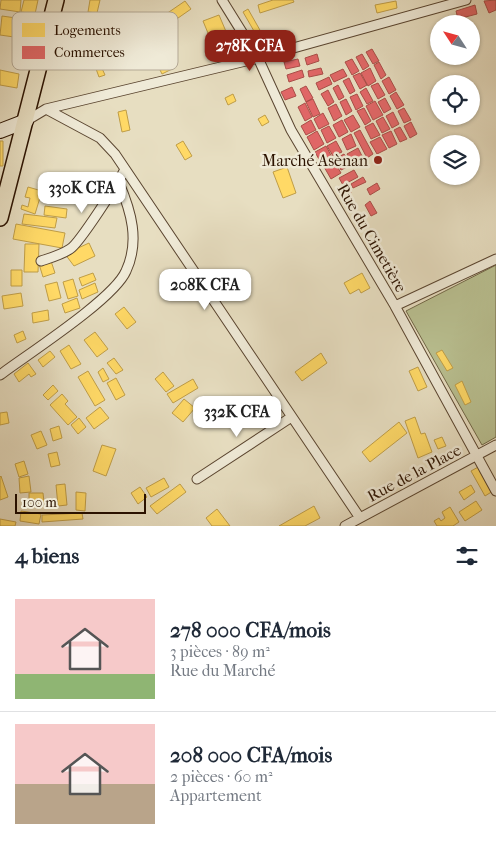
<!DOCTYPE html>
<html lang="fr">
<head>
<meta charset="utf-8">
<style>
	:root { --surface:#fff; --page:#f2f2f3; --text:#1f2937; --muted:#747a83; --line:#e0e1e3; --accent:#8f2418 }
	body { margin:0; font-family:"IM FELL French Canon",serif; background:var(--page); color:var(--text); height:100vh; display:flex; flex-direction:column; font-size:19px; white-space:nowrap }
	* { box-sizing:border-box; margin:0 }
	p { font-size:16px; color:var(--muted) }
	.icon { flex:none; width:28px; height:28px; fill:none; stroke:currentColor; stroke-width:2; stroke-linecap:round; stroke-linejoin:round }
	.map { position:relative; height:526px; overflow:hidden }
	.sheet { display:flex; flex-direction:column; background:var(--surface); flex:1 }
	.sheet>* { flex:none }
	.needle { width:32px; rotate:306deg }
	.tools { position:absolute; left:430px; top:15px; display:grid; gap:10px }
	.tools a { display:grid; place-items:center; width:50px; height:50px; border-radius:50%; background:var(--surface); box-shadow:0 1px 4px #0004; font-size:25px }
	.scale { position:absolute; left:15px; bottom:12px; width:131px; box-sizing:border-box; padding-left:5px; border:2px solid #2b1200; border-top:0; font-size:14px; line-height:18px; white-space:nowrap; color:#2b1200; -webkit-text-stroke:4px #efead7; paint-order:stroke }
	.price { position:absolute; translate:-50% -42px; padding:0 11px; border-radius:10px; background:#fff; color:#222; font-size:16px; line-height:32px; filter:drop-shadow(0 1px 2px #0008) }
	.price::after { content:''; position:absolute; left:50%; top:30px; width:15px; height:11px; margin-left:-8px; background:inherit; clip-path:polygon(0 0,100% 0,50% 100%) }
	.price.selected { background:var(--accent); color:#fff }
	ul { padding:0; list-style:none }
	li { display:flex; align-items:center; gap:15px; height:125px; padding:0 15px }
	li+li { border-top:1px solid var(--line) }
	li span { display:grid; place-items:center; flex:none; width:140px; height:100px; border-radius:0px; color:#555 }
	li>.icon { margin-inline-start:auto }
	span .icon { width:60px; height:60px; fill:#fffc; stroke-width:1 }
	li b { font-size:21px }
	h2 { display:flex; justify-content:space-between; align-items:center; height:60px; padding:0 15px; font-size:21px }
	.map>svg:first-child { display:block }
	.green { fill:#b9c091; stroke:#726948 }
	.homes { fill:#ffd966; stroke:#bf9d47 }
	.shops { fill:#e06666; stroke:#aa4d47 }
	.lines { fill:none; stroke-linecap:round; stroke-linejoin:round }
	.street-casing { stroke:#5a4530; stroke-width:11 }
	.secondary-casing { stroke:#2b1200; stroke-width:16 }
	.primary-casing { stroke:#2b1200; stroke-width:18 }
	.street { stroke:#efead7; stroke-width:9 }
	.secondary { stroke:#efead7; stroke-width:14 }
	.primary { stroke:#e7dec1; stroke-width:15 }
	.poi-dot { fill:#8f2418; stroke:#efead7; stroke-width:2 }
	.labels { text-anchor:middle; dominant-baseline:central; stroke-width:5; stroke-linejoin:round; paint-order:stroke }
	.poi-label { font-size:16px; fill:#2b1200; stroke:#efead7; text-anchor:end }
	.street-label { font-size:16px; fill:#2b1200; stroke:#efead7 }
	.key { fill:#efead7; stroke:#b4a996; stroke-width:1 }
	.key-label { font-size:14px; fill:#2b1200 }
</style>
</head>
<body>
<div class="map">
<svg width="496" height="526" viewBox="0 0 496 526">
	<rect width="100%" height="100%" fill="#e7dec1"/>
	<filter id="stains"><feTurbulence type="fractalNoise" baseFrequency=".004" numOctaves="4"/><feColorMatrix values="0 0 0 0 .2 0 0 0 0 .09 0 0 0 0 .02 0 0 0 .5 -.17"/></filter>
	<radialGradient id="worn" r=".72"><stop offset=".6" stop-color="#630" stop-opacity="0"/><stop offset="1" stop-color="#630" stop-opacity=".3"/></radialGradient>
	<path class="green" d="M496 265V437L482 445 406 311Z"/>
	<path class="homes" d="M1 0H21L20 12 0 9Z
		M24 0H38L35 14 21 12Z
		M90 0H100L97 13 88 12Z
		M273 0H293L294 2 260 13 258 5Z
		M185 1 191 9 158 32 153 23Z
		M396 1 397 8 377 13 375 5Z
		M248 9 265 39 288 33 289 38 262 45 243 12Z
		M219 15 233 48 217 55 203 21Z
		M2 16 16 18 14 37 0 35Z
		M152 23 174 68 162 74 140 29Z
		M100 64 105 75 99 77 95 66Z
		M0 70 19 74 17 88 0 85Z
		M233 94 236 101 228 105 225 98Z
		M126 110 130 130 122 132 118 112Z
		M265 115 269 122 262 126 258 119Z
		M0 141H3V166H0Z
		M183 141 192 156 185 160 176 145Z
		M287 167 296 193 283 198 273 172Z
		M28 187 42 191 35 214 21 209 22 205 28 207 30 198 25 197Z
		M45 206 67 209 66 218 44 215Z
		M24 214 57 218 55 228 22 224Z
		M16 224 65 233 62 248 13 239Z
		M89 243 95 256 74 266 65 254Z
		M25 244H39L38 272H24Z
		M51 261 55 273 43 277 39 264Z
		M11 270H22V286H11Z
		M93 273 96 280 82 286 79 278Z
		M362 273 370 288 361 293 359 289 350 294 344 283Z
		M73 279 78 296 68 299 63 282Z
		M57 282 61 298 49 301 45 285Z
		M95 283 98 292 82 299 79 290Z
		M21 293 23 306 4 309 2 296Z
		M77 298 80 308 65 313 62 304Z
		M124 307 136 322 127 329 115 314Z
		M48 310 49 320 33 323 32 313Z
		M23 331 26 339 17 343 14 335Z
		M95 332 108 349 97 357 84 340Z
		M69 345 81 364 71 369 60 351Z
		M442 350 453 368 447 371 436 353Z
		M50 351 55 357 43 367 38 360Z
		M321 353 327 363 302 381 295 372Z
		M114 358 123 370 116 374 107 363Z
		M28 363 36 374 31 377 29 374 19 382 14 374Z
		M418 367 427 387 418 391 409 371Z
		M103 368 109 379 103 382 98 372Z
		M88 371 105 400 95 406 78 377Z
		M163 372 174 386 166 392 155 379Z
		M116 378 125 395 116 400 107 383Z
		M193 379 198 388 173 403 167 394Z
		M462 381 471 402 465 405 455 385Z
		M53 385 58 391 48 400 43 395Z
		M62 394 68 401 65 404 77 417 68 425 50 405Z
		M184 399 195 408 183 422 172 413Z
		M100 407 109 418 94 429 86 418Z
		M7 412 9 423 0 425V413Z
		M415 417 421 434 425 433 432 452 418 458 405 421Z
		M79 418 86 427 78 434 71 425Z
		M399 422 407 433 370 462 362 452Z
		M59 426 62 438 53 441 50 429Z
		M41 431 47 445 37 449 31 435Z
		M442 437 446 446 438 449 434 440Z
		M102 445 116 449 106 476 93 471Z
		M57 452 60 465 51 467 48 454Z
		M24 461 28 474 19 477 15 464Z
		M480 466 493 491 485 496 471 471Z
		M1 476 8 497 0 500V477Z
		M29 476 31 492 20 493 19 478Z
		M164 478 169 487 151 497 146 488Z
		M65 484 67 505 58 506 56 485Z
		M180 484 186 492 157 514 150 506Z
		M471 485 475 492 464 500 459 492Z
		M140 487 147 497 138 504 131 493Z
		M76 492 86 493 85 511 76 510Z
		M29 493H43L44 502H29Z
		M476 501 482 510 465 521 459 512Z
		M314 506 320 518 305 526H279Z
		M450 507 459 522 453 526H437L434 521 439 518 441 521 445 518 442 512Z
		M217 509 230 526H212L206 518Z
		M21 511 41 514 39 524 20 521Z
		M82 513 83 519 42 522V515Z
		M0 519 16 522 15 526H0Z"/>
	<path class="shops" d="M496 0V10L489 13 484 1Z
		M475 5 477 14 458 19 456 11Z
		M372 49 379 61 373 64 366 52Z
		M317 54 319 61 307 65 305 58Z
		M362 54 369 66 363 70 356 57Z
		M298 59 300 66 286 69 284 62Z
		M352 59 359 71 352 75 345 62Z
		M379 62 386 75 381 79 374 65Z
		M321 68 323 74 309 77 308 71Z
		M370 68 376 81 368 86 361 73Z
		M343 69 347 76 334 82 330 75Z
		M302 70 304 77 289 82 287 75Z
		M360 73 367 85 360 89 353 76Z
		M329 77 332 84 319 90 316 83Z
		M389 77 396 90 389 94 382 81Z
		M349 78 355 91 350 94 343 81Z
		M378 83 385 95 378 99 371 86Z
		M338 85 344 97 339 100 333 88Z
		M306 86 313 98 306 102 300 89Z
		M292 87 296 96 285 100 281 92Z
		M366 88 373 101 367 104 360 92Z
		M328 90 334 102 328 106 321 94Z
		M396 92 404 105 397 109 390 96Z
		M357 94 363 106 356 110 350 97Z
		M385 98 391 109 384 113 378 102Z
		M313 99 320 114 313 117 306 102Z
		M346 99 352 111 346 115 340 102Z
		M375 101 383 115 373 120 366 106Z
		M305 103 312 117 305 121 298 107Z
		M336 104 342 116 334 121 328 108Z
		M364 108 371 121 365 125 357 111Z
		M404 108 411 120 404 123 398 111Z
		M393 112 399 124 392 128 386 116Z
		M323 113 329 124 319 129 314 119Z
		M353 115 360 127 351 132 344 120Z
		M383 117 390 129 382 133 376 121Z
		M311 120 316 130 306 135 301 126Z
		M342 120 348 132 339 137 333 125Z
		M411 122 417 134 410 138 404 126Z
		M373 123 380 135 371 139 365 127Z
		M329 126 336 138 327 143 321 130Z
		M400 127 407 139 400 142 394 130Z
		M360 130 373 154 367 158 354 133Z
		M317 131 324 144 314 150 307 137Z
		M391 131 397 144 389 148 382 135Z
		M351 134 356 146 347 150 342 139Z
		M380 137 387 149 377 154 370 142Z
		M336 141 342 152 333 156 327 146Z
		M326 146 332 157 321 163 315 152Z
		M358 148 364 160 354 166 347 154Z
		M344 154 351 165 341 170 335 159Z
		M333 159 341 173 331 179 323 165Z
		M354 170 358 177 343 185 339 178Z
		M363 177 366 182 353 188 351 184Z
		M377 183 380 189 370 195 367 189Z
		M347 185 351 193 343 198 339 189Z
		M370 201 377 213 371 216 365 205Z"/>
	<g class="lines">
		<g class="street-casing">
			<path id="street" d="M222 0 258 58 291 130 395 306 496 491
				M46 109 100 138 115 154 360 518
				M26 121 46 109 254 59 466 0
				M41 261C50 258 61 255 70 249 79 244 120 180 125 169
				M395 306 496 259
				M0 375C28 354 114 299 126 271 140 241 131 211 119 183
				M197 479 290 418
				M345 526 496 445"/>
		</g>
		<g class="secondary-casing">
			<path id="secondary" d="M0 131 26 121"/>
		</g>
		<g class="primary-casing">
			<path id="primary" d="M0 218 56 0"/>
		</g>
		<use href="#street" class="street"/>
		<use href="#secondary" class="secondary"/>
		<use href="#primary" class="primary"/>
	</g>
	<circle class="poi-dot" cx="378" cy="160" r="5"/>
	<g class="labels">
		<g class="poi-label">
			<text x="368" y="160">Marché Asènan</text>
		</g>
		<g class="street-label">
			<text transform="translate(372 238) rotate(60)">Rue du Cimetière</text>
			<text transform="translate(414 473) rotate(-28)">Rue de la Place</text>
		</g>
	</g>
	<rect x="12" y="12" width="166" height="58" rx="8" class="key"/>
	<rect x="22" y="23" width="23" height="14" fill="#ffd966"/>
	<rect x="22" y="46" width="23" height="13" fill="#e06666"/>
	<g class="key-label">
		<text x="54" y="35">Logements</text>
		<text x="54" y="57">Commerces</text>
	</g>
	<rect width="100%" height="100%" filter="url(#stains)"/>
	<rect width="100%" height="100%" fill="url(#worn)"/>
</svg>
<div class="tools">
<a><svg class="needle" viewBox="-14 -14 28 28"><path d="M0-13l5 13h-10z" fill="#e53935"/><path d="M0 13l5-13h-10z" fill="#747a83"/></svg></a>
<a><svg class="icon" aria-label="locate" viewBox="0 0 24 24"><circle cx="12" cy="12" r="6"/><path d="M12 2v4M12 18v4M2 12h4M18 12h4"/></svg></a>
<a><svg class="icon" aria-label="layers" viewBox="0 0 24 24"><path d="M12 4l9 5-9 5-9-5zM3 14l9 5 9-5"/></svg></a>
</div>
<div class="scale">100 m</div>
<b class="price selected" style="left:250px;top:72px">278K CFA</b>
<b class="price" style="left:82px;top:214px">330K CFA</b>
<b class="price" style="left:205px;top:311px">208K CFA</b>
<b class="price" style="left:237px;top:438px">332K CFA</b>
</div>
<section class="sheet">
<h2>4 biens<svg class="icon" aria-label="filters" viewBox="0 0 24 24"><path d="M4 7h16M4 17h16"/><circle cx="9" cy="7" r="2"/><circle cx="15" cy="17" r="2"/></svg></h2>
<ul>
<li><span style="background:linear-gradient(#f6c9c9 75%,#8fb573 0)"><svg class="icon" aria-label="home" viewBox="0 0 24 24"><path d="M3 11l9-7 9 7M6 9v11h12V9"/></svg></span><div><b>278 000 CFA/mois</b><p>3 pièces · 89 m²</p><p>Rue du Marché</p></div></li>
<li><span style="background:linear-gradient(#f6c9c9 60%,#b9a48a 0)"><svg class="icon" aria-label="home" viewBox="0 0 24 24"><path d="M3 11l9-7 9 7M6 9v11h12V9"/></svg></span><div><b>208 000 CFA/mois</b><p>2 pièces · 60 m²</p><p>Appartement</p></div></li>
</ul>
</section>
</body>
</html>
